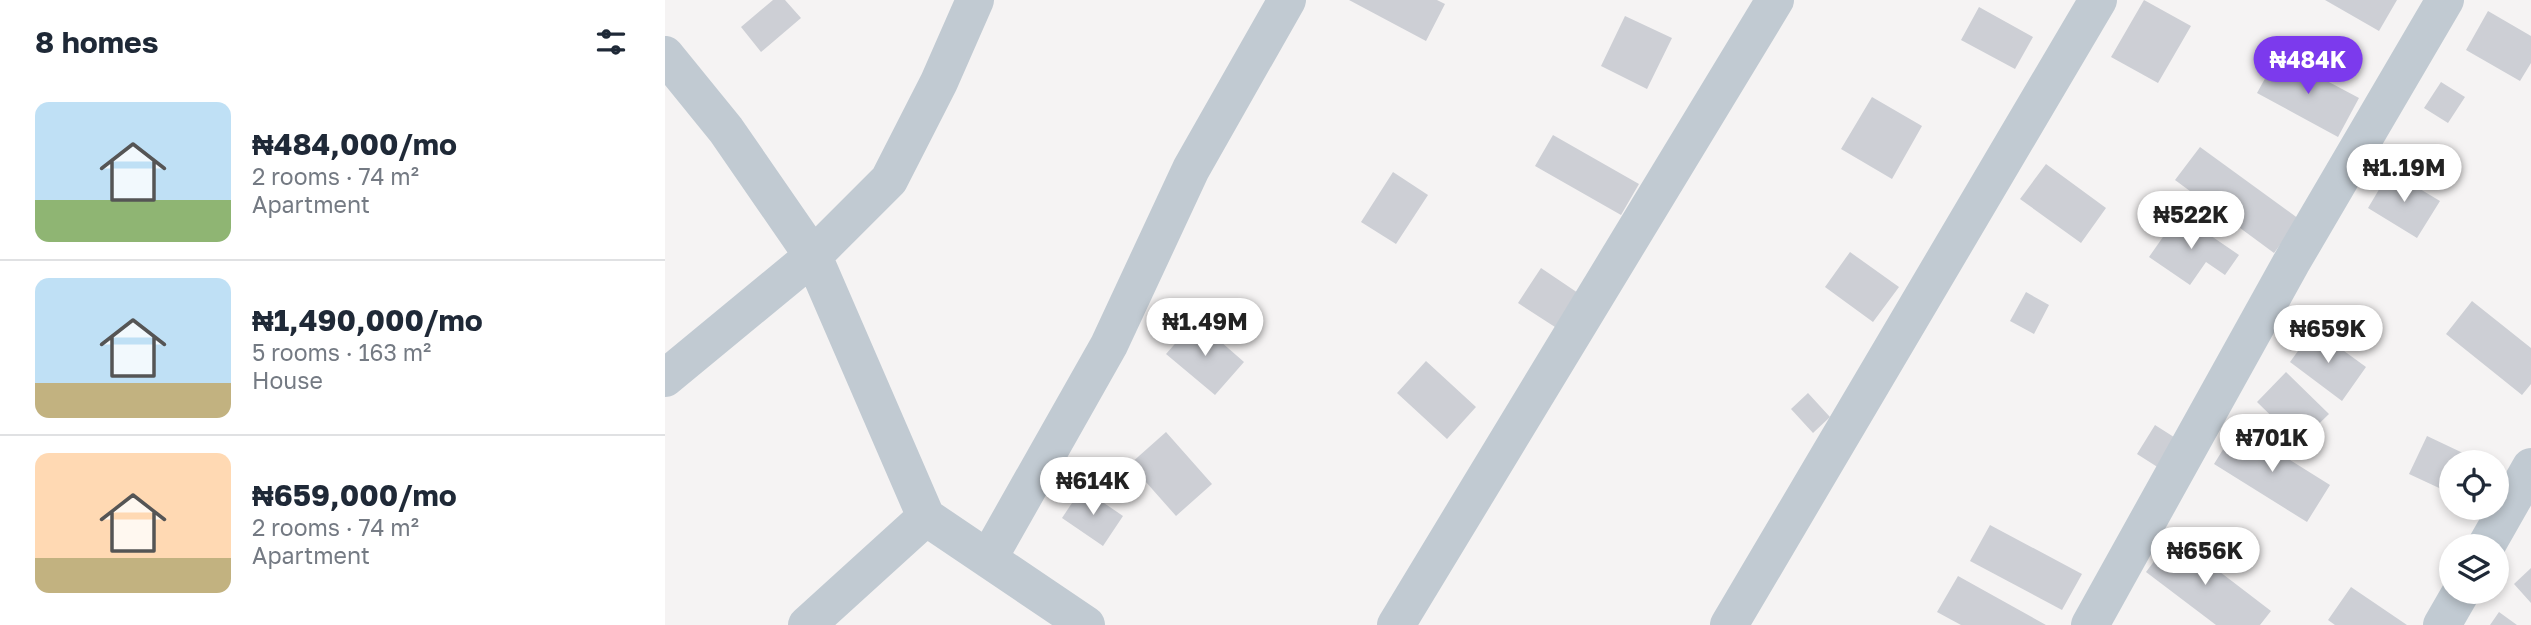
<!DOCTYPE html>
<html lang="en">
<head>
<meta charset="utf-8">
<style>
	:root { --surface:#fff; --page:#f2f2f3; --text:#1f2937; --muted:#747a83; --line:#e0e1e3; --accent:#7c3aed }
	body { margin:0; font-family:"Golos Text",sans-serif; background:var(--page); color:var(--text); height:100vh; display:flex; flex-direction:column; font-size:26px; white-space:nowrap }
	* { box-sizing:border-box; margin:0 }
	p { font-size:23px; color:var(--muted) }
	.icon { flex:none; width:38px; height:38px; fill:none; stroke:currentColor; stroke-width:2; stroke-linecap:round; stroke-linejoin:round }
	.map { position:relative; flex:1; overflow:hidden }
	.panel { display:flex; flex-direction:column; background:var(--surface); width:665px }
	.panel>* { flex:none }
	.buttons { position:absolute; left:1774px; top:450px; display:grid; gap:14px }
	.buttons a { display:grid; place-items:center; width:70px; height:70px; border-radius:50%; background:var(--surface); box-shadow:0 4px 10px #0003; font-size:35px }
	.price { position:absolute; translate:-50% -60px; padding:0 16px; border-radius:24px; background:#fff; color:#222; font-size:23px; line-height:46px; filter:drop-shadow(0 2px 4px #0008) }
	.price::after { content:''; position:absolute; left:50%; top:42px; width:21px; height:16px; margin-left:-10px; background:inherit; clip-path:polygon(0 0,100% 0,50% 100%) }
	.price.current { background:var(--accent); color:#fff }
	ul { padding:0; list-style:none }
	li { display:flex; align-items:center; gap:21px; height:175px; padding:0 35px }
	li+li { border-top:2px solid var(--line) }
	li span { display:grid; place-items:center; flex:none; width:196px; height:140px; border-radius:14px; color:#555 }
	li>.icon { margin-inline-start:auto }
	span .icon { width:84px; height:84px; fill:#fffc; stroke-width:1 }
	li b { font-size:30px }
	h2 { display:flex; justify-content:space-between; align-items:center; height:84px; padding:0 35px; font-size:30px }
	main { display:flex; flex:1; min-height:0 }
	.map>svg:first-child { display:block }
	.building { fill:#cdcfd5 }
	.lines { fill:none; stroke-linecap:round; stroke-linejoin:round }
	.minor { stroke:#c1cad2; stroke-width:38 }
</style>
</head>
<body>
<main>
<section class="panel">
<h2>8 homes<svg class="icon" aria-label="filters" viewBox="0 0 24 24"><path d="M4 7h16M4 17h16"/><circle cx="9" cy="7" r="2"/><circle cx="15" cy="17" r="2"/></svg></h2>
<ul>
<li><span style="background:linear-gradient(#bfe0f5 70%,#8fb573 0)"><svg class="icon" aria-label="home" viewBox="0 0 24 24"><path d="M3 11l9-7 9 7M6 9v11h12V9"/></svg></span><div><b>₦484,000/mo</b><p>2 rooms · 74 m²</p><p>Apartment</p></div></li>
<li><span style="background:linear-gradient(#bfe0f5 75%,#c2b280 0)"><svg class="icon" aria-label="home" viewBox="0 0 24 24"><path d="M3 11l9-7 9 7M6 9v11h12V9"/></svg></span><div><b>₦1,490,000/mo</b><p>5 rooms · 163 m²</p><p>House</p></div></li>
<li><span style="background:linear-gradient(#ffd9b3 75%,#c2b280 0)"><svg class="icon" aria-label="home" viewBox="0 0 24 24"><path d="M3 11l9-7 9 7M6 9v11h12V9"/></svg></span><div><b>₦659,000/mo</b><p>2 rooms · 74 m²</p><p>Apartment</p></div></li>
</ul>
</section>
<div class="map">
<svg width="1866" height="625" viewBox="0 0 1866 625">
	<rect width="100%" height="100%" fill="#f5f3f3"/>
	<path class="building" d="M108 0H120L136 18 96 52 76 27Z
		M684 0H772L780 4 761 41Z
		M1479 0 1526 26 1493 83 1446 57Z
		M1660 0H1732L1714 31Z
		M1314 7 1368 37 1350 69 1296 40Z
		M1823 11 1866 36V63L1855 81 1801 50Z
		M960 16 1007 38 982 89 936 66Z
		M1613 55 1694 98 1673 137 1592 93Z
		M1776 82 1800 97 1783 123 1759 108Z
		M1207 97 1257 126 1227 179 1176 149Z
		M888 135 974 184 956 215 870 166Z
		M1535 147 1634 219 1609 253 1510 180Z
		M1381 164 1441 208 1416 243 1355 199Z
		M1725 171 1775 201 1752 238 1703 208Z
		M728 172 763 195 731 244 696 222Z
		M1514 214 1574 255 1560 275 1541 262 1525 285 1484 257Z
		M1185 252 1234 287 1208 322 1160 287Z
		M876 268 913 293 890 327 853 303Z
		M1361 292 1384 305 1369 334 1345 321Z
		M1807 301 1866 348V384L1857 395 1781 334Z
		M531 320 579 362 550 395 501 354Z
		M1649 329 1701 367 1677 401 1625 362Z
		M761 361 811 407 782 439 732 393Z
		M1621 372 1664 414 1634 443 1592 402Z
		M1143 393 1165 417 1148 433 1126 409Z
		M1490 425 1512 439 1494 468 1472 454Z
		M1572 427 1665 485 1642 522 1549 464Z
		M501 432 547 484 511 516 465 464Z
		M1762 436 1817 462H1787V494L1744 474Z
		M417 488 458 516 438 546 397 518Z
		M1325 525 1417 574 1397 610 1305 561Z
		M1508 536 1606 611 1595 625H1551L1481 572Z
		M1866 568V603L1849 584Z
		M1293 576 1381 625H1296L1272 612Z
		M1686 587 1742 625H1670L1663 620Z
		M1834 612 1852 625H1825Z"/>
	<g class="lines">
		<path class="minor" d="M0 55 61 130 148 256 261 517 421 625
			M0 378 148 256 224 180 274 82 310 0
			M1821 546 1866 467
			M323 559 444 345 526 169 622 0
			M142 625 261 517
			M731 625 1110 0
			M1064 625 1433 0
			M1425 625 1626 263 1780 0
			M1777 625 1796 592"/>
	</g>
</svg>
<div class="buttons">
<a><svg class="icon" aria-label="locate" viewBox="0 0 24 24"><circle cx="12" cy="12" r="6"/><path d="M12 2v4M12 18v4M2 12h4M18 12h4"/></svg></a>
<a><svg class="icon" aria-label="layers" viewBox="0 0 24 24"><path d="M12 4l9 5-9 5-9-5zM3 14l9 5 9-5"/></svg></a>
</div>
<b class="price current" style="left:1643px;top:96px">₦484K</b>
<b class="price" style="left:1739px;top:204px">₦1.19M</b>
<b class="price" style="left:1526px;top:251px">₦522K</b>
<b class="price" style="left:540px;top:358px">₦1.49M</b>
<b class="price" style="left:1663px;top:365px">₦659K</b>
<b class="price" style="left:1607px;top:474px">₦701K</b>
<b class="price" style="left:428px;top:517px">₦614K</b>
<b class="price" style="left:1540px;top:587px">₦656K</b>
</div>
</main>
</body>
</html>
